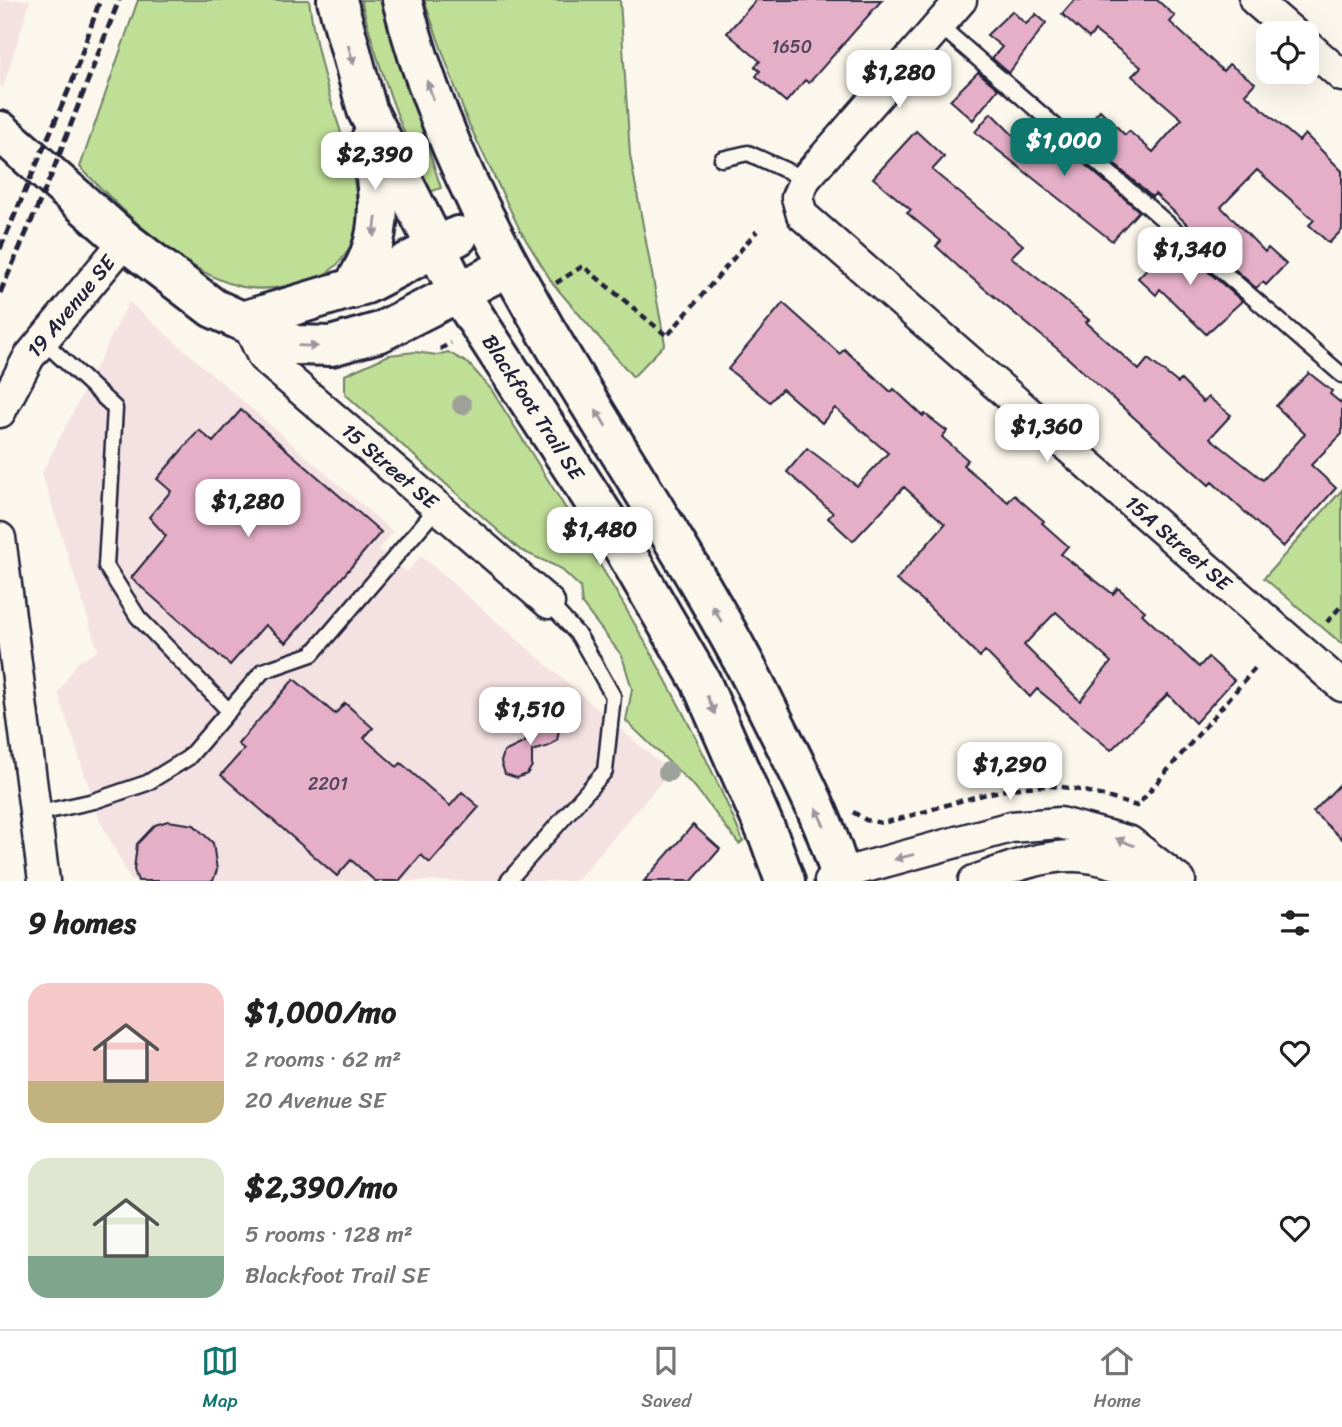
<!DOCTYPE html>
<html lang="en">
<head>
<meta charset="utf-8">
<style>
	:root { --surface:#fff; --page:#f6f6f6; --text:#222; --muted:#767676; --line:#e0e0e0; --accent:#0f766e }
	body { margin:0; font-family:Sriracha,sans-serif; background:var(--page); color:var(--text); height:100vh; display:flex; flex-direction:column; font-size:26px; white-space:nowrap }
	* { box-sizing:border-box; margin:0 }
	p { font-size:23px; color:var(--muted) }
	.icon { flex:none; width:38px; height:38px; fill:none; stroke:currentColor; stroke-width:2; stroke-linecap:round; stroke-linejoin:round }
	.map { position:relative; height:881px; overflow:hidden }
	.panel { display:flex; flex-direction:column; background:var(--surface); flex:1 }
	.panel>* { flex:none }
	.controls { position:absolute; left:1256px; top:21px; display:grid; gap:14px }
	.controls a { display:grid; place-items:center; width:63px; height:63px; border-radius:14px; background:var(--surface); box-shadow:0 7px 28px #0002; font-size:35px }
	.price { position:absolute; translate:-50% -60px; padding:0 16px; border-radius:14px; background:#fff; color:#222; font-size:23px; line-height:46px; filter:drop-shadow(0 2px 4px #0008) }
	.price::after { content:''; position:absolute; left:50%; top:42px; width:21px; height:16px; margin-left:-10px; background:inherit; clip-path:polygon(0 0,100% 0,50% 100%) }
	.price.on { background:var(--accent); color:#fff }
	ul { padding:0; list-style:none }
	li { display:flex; align-items:center; gap:21px; height:175px; padding:0 28px }
	li span { display:grid; place-items:center; flex:none; width:196px; height:140px; border-radius:21px; color:#555 }
	li>.icon { margin-inline-start:auto }
	span .icon { width:84px; height:84px; fill:#fffc; stroke-width:1 }
	li b { font-size:30px }
	h2 { display:flex; justify-content:space-between; align-items:center; height:84px; padding:0 28px; font-size:30px }
	.tab-bar { display:flex; justify-content:space-around; align-items:center; height:98px; border-top:2px solid var(--line); background:var(--surface); font-size:19px; color:var(--muted) }
	.tab-bar a { display:grid; justify-items:center; gap:4px }
	.tab-bar .on { color:var(--accent) }
	.map>svg:first-child { display:block }
	.built { fill:#f4e1e1 }
	.green { fill:#bfde96; stroke:#708068; stroke-width:2 }
	.building { fill:#e5afc7; stroke:#22223b; stroke-width:2; fill-rule:evenodd }
	.lines { fill:none; stroke-linecap:round; stroke-linejoin:round }
	.lane-casing { stroke:#22223b; stroke-width:19 }
	.street-casing { stroke:#22223b; stroke-width:35 }
	.secondary-casing { stroke:#22223b; stroke-width:44 }
	.path { stroke:#22223b; stroke-width:4.5; stroke-dasharray:7 5; stroke-linecap:butt }
	.lane { stroke:#fbf7ec; stroke-width:14 }
	.street { stroke:#fbf7ec; stroke-width:30 }
	.secondary { stroke:#fbf7ec; stroke-width:38 }
	.rail { stroke:#22223b; stroke-width:5; stroke-dasharray:10 5; stroke-linecap:butt }
	.tree { fill:#9ea19a }
	.oneway { fill:#99979c }
	.labels { text-anchor:middle; dominant-baseline:central; stroke-width:5; stroke-linejoin:round; paint-order:stroke }
	.number-label { font-size:18px; fill:#53455e }
	.street-label { font-size:21px; fill:#22223b; stroke:#fbf7ec }
</style>
</head>
<body>
<div class="map">
<svg width="1342" height="881" viewBox="0 0 1342 881">
	<rect width="100%" height="100%" fill="#fbf7ec"/>
	<filter id="ink" filterUnits="userSpaceOnUse"><feTurbulence type="fractalNoise" baseFrequency=".0143" numOctaves="2"/><feDisplacementMap in="SourceGraphic" scale="14" xChannelSelector="R" yChannelSelector="G"/><feConvolveMatrix kernelMatrix="1 2 1 2 8 2 1 2 1" color-interpolation-filters="sRGB"/></filter>
	<g filter="url(#ink)">
		<path class="built" d="M0 0H30L3 88 0 85Z
			M129 302 393 532 379 549 407 572 421 556 670 772 576 881H131L99 818 58 693 77 663 98 651 42 473Z"/>
		<path class="green" d="M138 0H309C313 32 320 63 329 94 340 134 359 175 357 218 356 245 340 270 314 279 289 287 261 293 235 285 179 269 121 209 80 167Z
			M361 0H380L441 188 430 192C401 130 378 67 361 0Z
			M424 0H620L630 155 665 344 633 377 553 284 520 230 467 120Z
			M415 352 437 355 448 352 469 364 491 389C583 535 677 682 743 841L739 844 695 787 626 721 632 689 622 656 582 604 580 587 560 568 520 550 345 394V375L389 355Z
			M1342 490V644L1264 578Z"/>
		<path class="building" d="M756 0H882L809 83 805 80 786 102 756 76 760 71 755 67 760 61 727 33Z
			M1074 0H1157L1175 16 1170 22 1223 71 1229 64 1255 83 1245 94 1299 141 1305 134 1342 171V230L1329 243 1309 225 1314 220 1257 170 1221 207 1265 252 1268 248 1286 264 1266 285 1263 282 1256 288 1187 227 1188 225 1155 194 1152 197 1079 133 1100 110 1125 135 1129 131 1153 152 1182 119 1132 76 1141 67 1095 31 1089 38 1062 14Z
			M1012 11 1026 24 1036 14 1046 23 1009 73 992 58 1002 47 987 35Z
			M978 72 998 89 973 120 950 100Z
			M991 113 1025 147 1037 134 1060 154 1066 148 1139 211 1112 241 975 132Z
			M916 131 944 157 932 170 1023 245 1011 257 1089 320 1086 322 1139 370 1148 359 1178 383 1181 380 1203 402 1208 397 1231 415 1210 438 1263 480 1305 434 1276 406 1309 373 1332 391 1330 394 1342 404V434L1311 465 1336 488 1283 547 1212 482 1209 485 1060 351 962 270 936 246 941 241 907 213 911 210 873 178Z
			M1173 241 1242 301 1206 334 1160 289 1156 295 1138 278Z
			M783 303 840 354 844 349 891 392 894 389 923 416 925 414 947 431 942 437 968 460 963 465 1008 502 1014 495 1044 521 1042 523 1068 546 1061 554 1113 594 1118 588 1145 611 1142 614 1199 667 1208 657 1234 680 1195 723 1168 694 1111 750 1037 689 1030 697 985 651 980 657 922 600 896 580 945 524 904 487 853 541 828 518 833 513 787 472 807 448 857 486 888 453 835 408 822 423 782 389 770 402 728 369ZM1056 612 1111 662 1080 701 1024 645Z
			M241 410 381 532 286 643 265 625 230 665 131 578 166 536 149 517 171 491 157 479 199 430 213 442Z
			M294 679 335 714 345 703 373 728 364 738 397 767 401 763 450 806 462 792 479 807 430 863 421 855 399 881H375L351 860 337 876 221 775 244 749 238 744Z
			M540 716 555 721 559 730 557 740 549 746 532 751V766L527 774 517 778 505 774 501 762 504 752 525 742 531 722Z
			M1342 782V839L1313 812Z
			M168 821 194 825 213 843 217 870 213 881H138L134 870 137 844 155 825Z
			M693 825 720 849 692 881H644Z"/>
		<g class="lines">
			<g class="lane-casing">
				<path id="lane" d="M939 25 1342 375
					M722 159 748 153 805 179
					M43 341 115 408 106 566 138 617 229 711
					M35 814 94 801 147 783 188 758 263 671 312 654 438 507
					M508 881 605 771 613 696 579 636 549 603"/>
			</g>
			<g class="street-casing">
				<g id="street">
					<path id="s1" d="M961 0 805 179 797 197 802 215 1342 686"/>
					<path d="M1255 0 1293 33"/>
					<path d="M1307 45 1342 76"/>
					<path id="s2" d="M246 320 263 357 549 603"/>
					<path id="s3" d="M0 412 29 357 125 241"/>
					<path d="M0 538 44 881"/>
					<path d="M830 881 840 874 1011 827 1060 823 1130 842 1180 881"/>
					<path d="M974 881C1005 870 1040 855 1075 856 1105 857 1137 871 1165 881"/>
				</g>
			</g>
			<g class="secondary-casing">
				<g id="secondary">
					<path id="s4" d="M337 0 367 110 459 293 611 527 701 682 771 842 785 881"/>
					<path d="M402 0C468 264 654 475 771 716 798 770 827 823 842 881"/>
					<path d="M0 131 125 241 213 308 295 345 331 346 380 332 508 267"/>
					<path d="M352 289C358 278 366 266 370 254 384 218 376 176 371 139"/>
					<path d="M246 320 366 284 458 236"/>
				</g>
			</g>
			<path class="path" d="M556 283 583 266 667 336 757 231
				M440 349 451 343
				M1327 622 1342 605
				M853 812 866 820 882 823C936 811 991 786 1047 786 1077 786 1108 798 1137 806L1257 666"/>
			<use href="#lane" class="lane"/>
			<use href="#street" class="street"/>
			<use href="#secondary" class="secondary"/>
			<path class="rail" d="M0 249 72 82 100 0
				M0 293 51 176 119 0"/>
		</g>
		<g class="tree">
			<circle cx="462" cy="405" r="10"/>
			<circle cx="668" cy="772" r="10"/>
		</g>
		<defs><path id="oneway-solid" d="M-6-.8H1V-3.2L6.5 0L1 3.2V.8H-6Z" transform="scale(1.75)"/></defs>
		<g class="oneway">
			<use href="#oneway-solid" transform="translate(351 55) rotate(74)"/>
			<use href="#oneway-solid" transform="translate(430 90) rotate(-109)"/>
			<use href="#oneway-solid" transform="translate(375 227) rotate(97)"/>
			<use href="#oneway-solid" transform="translate(308 346) rotate(2)"/>
			<use href="#oneway-solid" transform="translate(601 418) rotate(-121)"/>
			<use href="#oneway-solid" transform="translate(717 614) rotate(-120)"/>
			<use href="#oneway-solid" transform="translate(711 705) rotate(66)"/>
			<use href="#oneway-solid" transform="translate(820 817) rotate(-114)"/>
			<use href="#oneway-solid" transform="translate(1125 842) rotate(-158)"/>
			<use href="#oneway-solid" transform="translate(904 857) rotate(165)"/>
		</g>
	</g>
	<g class="labels">
		<g class="number-label">
			<text x="792" y="47">1650</text>
			<text x="328" y="784">2201</text>
		</g>
		<g class="street-label">
			<text stroke="none"><textPath href="#s3" startOffset="128">19 Avenue SE</textPath></text>
			<text stroke="none"><textPath href="#s4" startOffset="455">Blackfoot Trail SE</textPath></text>
			<text stroke="none"><textPath href="#s2" startOffset="208">15 Street SE</textPath></text>
			<text stroke="none"><textPath href="#s1" startOffset="775">15A Street SE</textPath></text>
		</g>
	</g>
</svg>
<div class="controls">
<a><svg class="icon" aria-label="locate" viewBox="0 0 24 24"><circle cx="12" cy="12" r="6"/><path d="M12 2v4M12 18v4M2 12h4M18 12h4"/></svg></a>
</div>
<b class="price" style="left:899px;top:110px">$1,280</b>
<b class="price on" style="left:1064px;top:178px">$1,000</b>
<b class="price" style="left:375px;top:192px">$2,390</b>
<b class="price" style="left:1190px;top:287px">$1,340</b>
<b class="price" style="left:1047px;top:464px">$1,360</b>
<b class="price" style="left:248px;top:539px">$1,280</b>
<b class="price" style="left:600px;top:567px">$1,480</b>
<b class="price" style="left:530px;top:747px">$1,510</b>
<b class="price" style="left:1010px;top:802px">$1,290</b>
</div>
<section class="panel">
<h2>9 homes<svg class="icon" aria-label="filters" viewBox="0 0 24 24"><path d="M4 7h16M4 17h16"/><circle cx="9" cy="7" r="2"/><circle cx="15" cy="17" r="2"/></svg></h2>
<ul>
<li><span style="background:linear-gradient(#f6c9c9 70%,#c2b280 0)"><svg class="icon" aria-label="home" viewBox="0 0 24 24"><path d="M3 11l9-7 9 7M6 9v11h12V9"/></svg></span><div><b>$1,000/mo</b><p>2 rooms · 62 m²</p><p>20 Avenue SE</p></div><svg class="icon" aria-label="heart" viewBox="0 0 24 24"><path d="M12 20l-8-8c-3-5 5-10 8-4 3-6 11-1 8 4z"/></svg></li>
<li><span style="background:linear-gradient(#dfe7d0 70%,#7fa58c 0)"><svg class="icon" aria-label="home" viewBox="0 0 24 24"><path d="M3 11l9-7 9 7M6 9v11h12V9"/></svg></span><div><b>$2,390/mo</b><p>5 rooms · 128 m²</p><p>Blackfoot Trail SE</p></div><svg class="icon" aria-label="heart" viewBox="0 0 24 24"><path d="M12 20l-8-8c-3-5 5-10 8-4 3-6 11-1 8 4z"/></svg></li>
</ul>
</section>
<nav class="tab-bar">
<a class="on"><svg class="icon" aria-label="map" viewBox="0 0 24 24"><path d="M3 6l6-2 6 2 6-2v14l-6 2-6-2-6 2zM9 4v14M15 6v14"/></svg>Map</a>
<a><svg class="icon" aria-label="saved" viewBox="0 0 24 24"><path d="M7 4h10v16l-5-4-5 4z"/></svg>Saved</a>
<a><svg class="icon" aria-label="home" viewBox="0 0 24 24"><path d="M3 11l9-7 9 7M6 9v11h12V9"/></svg>Home</a>
</nav>
</body>
</html>
